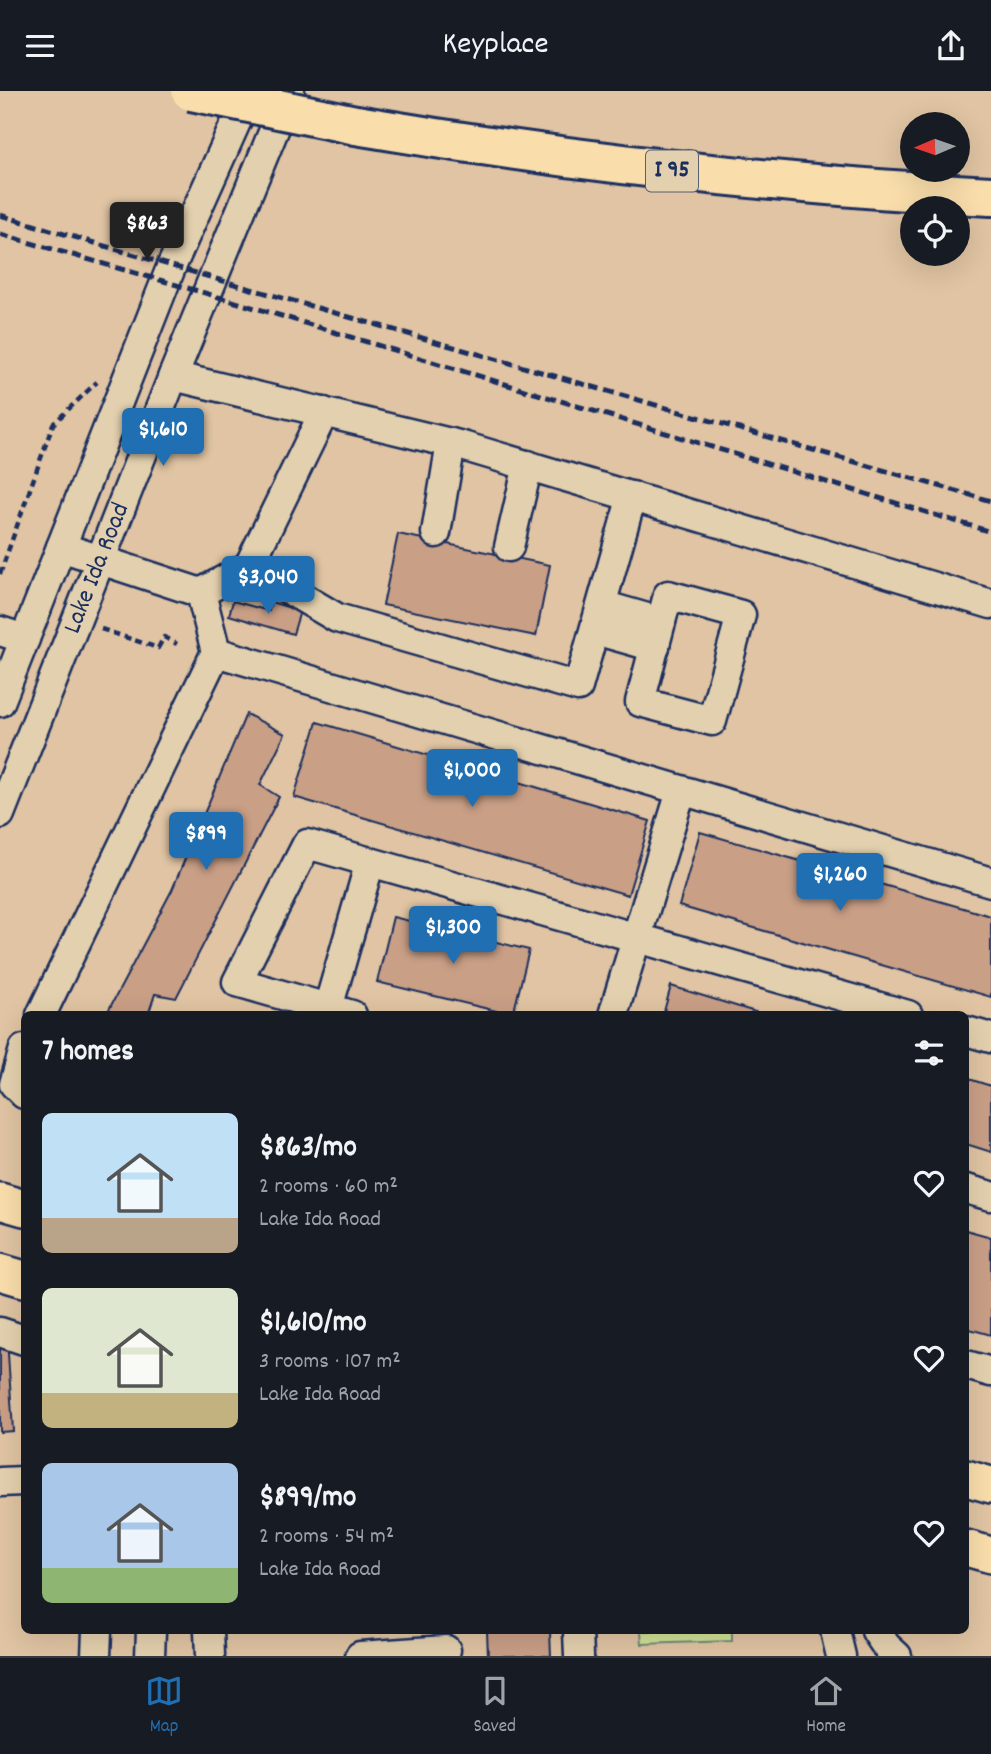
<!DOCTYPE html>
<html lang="en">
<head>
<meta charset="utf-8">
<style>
	:root { --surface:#171b24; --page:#242831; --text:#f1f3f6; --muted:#9ea1a6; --line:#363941; --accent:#1f6fb2 }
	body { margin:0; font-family:Dekko,sans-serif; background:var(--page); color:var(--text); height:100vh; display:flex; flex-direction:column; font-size:26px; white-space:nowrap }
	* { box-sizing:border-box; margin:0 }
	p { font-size:23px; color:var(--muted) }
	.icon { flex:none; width:38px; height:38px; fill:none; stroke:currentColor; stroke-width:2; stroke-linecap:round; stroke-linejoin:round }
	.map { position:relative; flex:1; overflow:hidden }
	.panel { position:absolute; left:21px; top:920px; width:948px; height:623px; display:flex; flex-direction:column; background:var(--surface); border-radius:10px; box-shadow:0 7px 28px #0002 }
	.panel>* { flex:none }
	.needle { width:46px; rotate:268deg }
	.controls { position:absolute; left:900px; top:21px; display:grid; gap:14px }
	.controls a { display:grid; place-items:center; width:70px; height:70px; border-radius:50%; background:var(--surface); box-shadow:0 7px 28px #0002; font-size:35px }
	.price { position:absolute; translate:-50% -60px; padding:0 16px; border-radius:7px; background:var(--accent); color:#fff; font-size:23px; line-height:46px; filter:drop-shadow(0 2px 4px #0008) }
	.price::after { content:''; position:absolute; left:50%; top:42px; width:21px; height:16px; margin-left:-10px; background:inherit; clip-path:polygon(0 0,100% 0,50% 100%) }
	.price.on { background:#222; color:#fff }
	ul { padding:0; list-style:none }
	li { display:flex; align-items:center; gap:21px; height:175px; padding:0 21px }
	li span { display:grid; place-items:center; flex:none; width:196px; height:140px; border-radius:10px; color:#555 }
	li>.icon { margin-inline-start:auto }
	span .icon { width:84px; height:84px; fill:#fffc; stroke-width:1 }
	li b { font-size:30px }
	h2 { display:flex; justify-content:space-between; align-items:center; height:84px; padding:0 21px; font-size:30px }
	header { display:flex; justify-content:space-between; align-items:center; height:91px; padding:0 21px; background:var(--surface); font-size:32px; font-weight:600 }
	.dock { display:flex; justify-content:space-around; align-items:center; height:98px; border-top:2px solid var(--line); background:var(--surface); font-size:19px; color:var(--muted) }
	.dock a { display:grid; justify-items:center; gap:4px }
	.dock .on { color:var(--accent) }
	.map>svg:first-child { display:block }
	.green { fill:#cee094; stroke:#748879; stroke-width:2 }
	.building { fill:#c99f86; stroke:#1b2f5e; stroke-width:2 }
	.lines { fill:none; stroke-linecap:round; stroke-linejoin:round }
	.minor-casing { stroke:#1b2f5e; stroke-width:33 }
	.major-casing { stroke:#1b2f5e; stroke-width:40 }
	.highway-casing { stroke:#1b2f5e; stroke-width:44 }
	.path { stroke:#1b2f5e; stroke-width:4.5; stroke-dasharray:7 5; stroke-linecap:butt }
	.minor { stroke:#e3d0ae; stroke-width:28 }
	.major { stroke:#f9ddab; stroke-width:35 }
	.highway { stroke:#f9ddab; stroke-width:38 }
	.rail { stroke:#1b2f5e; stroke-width:5; stroke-dasharray:10 5; stroke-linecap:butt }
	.highway-bridge-casing { stroke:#1b2f5e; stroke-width:44; stroke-linecap:butt }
	.highway-bridge { stroke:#f9ddab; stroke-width:38 }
	.labels { text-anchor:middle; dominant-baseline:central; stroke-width:7; stroke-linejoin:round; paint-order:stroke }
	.shield { fill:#e3d0ae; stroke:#575f76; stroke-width:2 }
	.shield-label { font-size:24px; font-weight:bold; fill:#1b2f5e }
	.street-label { font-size:26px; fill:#1b2f5e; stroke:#e3d0ae }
</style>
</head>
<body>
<header><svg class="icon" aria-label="menu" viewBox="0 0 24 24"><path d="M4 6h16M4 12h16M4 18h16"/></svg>Keyplace<svg class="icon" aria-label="share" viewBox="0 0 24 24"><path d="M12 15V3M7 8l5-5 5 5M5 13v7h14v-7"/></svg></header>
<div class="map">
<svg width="991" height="1565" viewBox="0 0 991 1565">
	<rect width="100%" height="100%" fill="#e0c4a3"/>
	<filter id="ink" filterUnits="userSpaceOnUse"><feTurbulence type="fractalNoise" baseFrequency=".0143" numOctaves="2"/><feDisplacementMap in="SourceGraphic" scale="14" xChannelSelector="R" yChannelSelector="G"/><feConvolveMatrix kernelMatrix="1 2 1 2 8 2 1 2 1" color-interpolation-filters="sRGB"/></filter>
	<g filter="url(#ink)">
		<path class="green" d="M641 1540H732V1550L642 1553Z"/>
		<path class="building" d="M398 443 550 474 536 545 383 514Z
			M233 510 269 520 271 511 300 520 293 543 229 524Z
			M246 623 285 643 260 694 279 706 176 907 155 903 148 924H106L172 799Z
			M317 631 650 730 628 804 294 706Z
			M700 741 991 825V906L679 815Z
			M393 826 529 859 513 924 377 891Z
			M671 895 765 924H663Z
			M966 987 991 995V1061L966 1053Z
			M966 1139 991 1146V1244L966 1237Z
			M7 1247 13 1340 0 1341V1248Z
			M487 1540H550L551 1565H488Z"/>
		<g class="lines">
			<g class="minor-casing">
				<g id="minor">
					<path d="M173 285 459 354 991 513"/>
					<path d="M324 321 249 475 337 527 578 596 632 405"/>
					<path d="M436 442 451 352"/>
					<path d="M61 456 201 502 249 475"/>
					<path d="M509 456 528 374"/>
					<path d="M668 504 741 524 712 630 640 611Z"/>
					<path d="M602 514 661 531"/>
					<path d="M595 539 655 556"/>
					<path d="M0 540 25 548"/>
					<path d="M216 561 991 791"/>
					<path d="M0 611 172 174 250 0"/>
					<path id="s1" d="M0 723 173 285 290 0"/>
					<path d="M328 917 370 771"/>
					<path d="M41 924 216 561 201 502"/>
					<path d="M352 924 237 891 307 753 908 924"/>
					<path d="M613 924 681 700"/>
					<path d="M966 940 991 947"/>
					<path d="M24 958 14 993 24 1003"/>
					<path d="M966 1098 991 1105"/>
					<path d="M0 1241 24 1249"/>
					<path d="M966 1274 991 1281"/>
					<path d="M0 1391 24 1390"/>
					<path d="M209 1540 210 1565"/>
					<path d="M578 1540 579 1565"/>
					<path d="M835 1540 841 1565"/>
					<path d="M876 1540 886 1555 897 1565"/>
					<path d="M96 1565 97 1540"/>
					<path d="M150 1565 151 1540"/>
					<path d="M360 1565 446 1559"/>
				</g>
			</g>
			<g class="major-casing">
				<path id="major" d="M0 1110 24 1117
					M0 1181 24 1188
					M966 1387 991 1394
					M966 1457 991 1464"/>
			</g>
			<g class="highway-casing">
				<path id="highway" d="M356 34C567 70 778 94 991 105"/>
			</g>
			<path class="path" d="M0 483 53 333 97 291
				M101 538 158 557 164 546 177 553"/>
			<use href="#minor" class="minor"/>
			<use href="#major" class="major"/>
			<use href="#highway" class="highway"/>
			<path class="rail" d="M0 124 213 187 991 410
				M0 143 229 209 991 441"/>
			<g class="highway-bridge-casing">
				<path id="highway-bridge" d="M191 0 356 34"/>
			</g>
			<use href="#highway-bridge" class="highway-bridge"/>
		</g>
	</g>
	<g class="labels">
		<rect class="shield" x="646" y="59.5" width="52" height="41" rx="5"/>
		<g class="shield-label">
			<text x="672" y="80">I 95</text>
		</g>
		<g class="street-label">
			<text stroke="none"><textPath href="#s1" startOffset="264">Lake Ida Road</textPath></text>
		</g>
	</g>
</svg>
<div class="controls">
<a><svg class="needle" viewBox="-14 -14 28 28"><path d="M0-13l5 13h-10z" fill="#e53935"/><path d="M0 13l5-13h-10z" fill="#9ea1a6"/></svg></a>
<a><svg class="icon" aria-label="locate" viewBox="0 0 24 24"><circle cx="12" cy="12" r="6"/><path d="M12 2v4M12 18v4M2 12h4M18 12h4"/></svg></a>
</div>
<b class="price on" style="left:147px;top:171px">$863</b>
<b class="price" style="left:163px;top:377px">$1,610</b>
<b class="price" style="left:268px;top:525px">$3,040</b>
<b class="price" style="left:472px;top:718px">$1,000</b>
<b class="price" style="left:206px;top:781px">$899</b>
<b class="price" style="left:840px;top:822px">$1,260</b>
<b class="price" style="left:453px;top:875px">$1,300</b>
<section class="panel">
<h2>7 homes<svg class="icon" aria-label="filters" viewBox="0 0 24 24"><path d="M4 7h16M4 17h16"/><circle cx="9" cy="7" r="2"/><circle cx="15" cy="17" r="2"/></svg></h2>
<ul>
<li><span style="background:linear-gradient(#bfe0f5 75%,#b9a48a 0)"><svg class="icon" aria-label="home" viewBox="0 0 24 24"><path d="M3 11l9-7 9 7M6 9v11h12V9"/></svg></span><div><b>$863/mo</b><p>2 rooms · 60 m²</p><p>Lake Ida Road</p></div><svg class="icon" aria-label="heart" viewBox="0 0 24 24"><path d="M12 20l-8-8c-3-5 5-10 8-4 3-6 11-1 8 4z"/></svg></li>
<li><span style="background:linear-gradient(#dfe7d0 75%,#c2b280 0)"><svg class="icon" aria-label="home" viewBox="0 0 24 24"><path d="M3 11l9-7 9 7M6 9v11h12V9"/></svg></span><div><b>$1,610/mo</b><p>3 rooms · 107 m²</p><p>Lake Ida Road</p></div><svg class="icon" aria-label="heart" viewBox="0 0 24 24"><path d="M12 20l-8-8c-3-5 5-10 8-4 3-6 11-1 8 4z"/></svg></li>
<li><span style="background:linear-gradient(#a9c7e8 75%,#8fb573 0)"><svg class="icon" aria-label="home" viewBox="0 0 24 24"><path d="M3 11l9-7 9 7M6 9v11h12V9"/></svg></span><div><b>$899/mo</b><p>2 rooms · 54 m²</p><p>Lake Ida Road</p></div><svg class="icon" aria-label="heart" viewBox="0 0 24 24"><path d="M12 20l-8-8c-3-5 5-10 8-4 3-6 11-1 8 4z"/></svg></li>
</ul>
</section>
</div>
<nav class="dock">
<a class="on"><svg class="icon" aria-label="map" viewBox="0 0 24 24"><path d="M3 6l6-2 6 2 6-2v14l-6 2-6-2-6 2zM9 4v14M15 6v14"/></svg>Map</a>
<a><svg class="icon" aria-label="saved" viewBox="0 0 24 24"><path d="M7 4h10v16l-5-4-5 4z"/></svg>Saved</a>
<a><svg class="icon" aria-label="home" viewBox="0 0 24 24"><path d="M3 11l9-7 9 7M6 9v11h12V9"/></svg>Home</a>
</nav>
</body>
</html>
